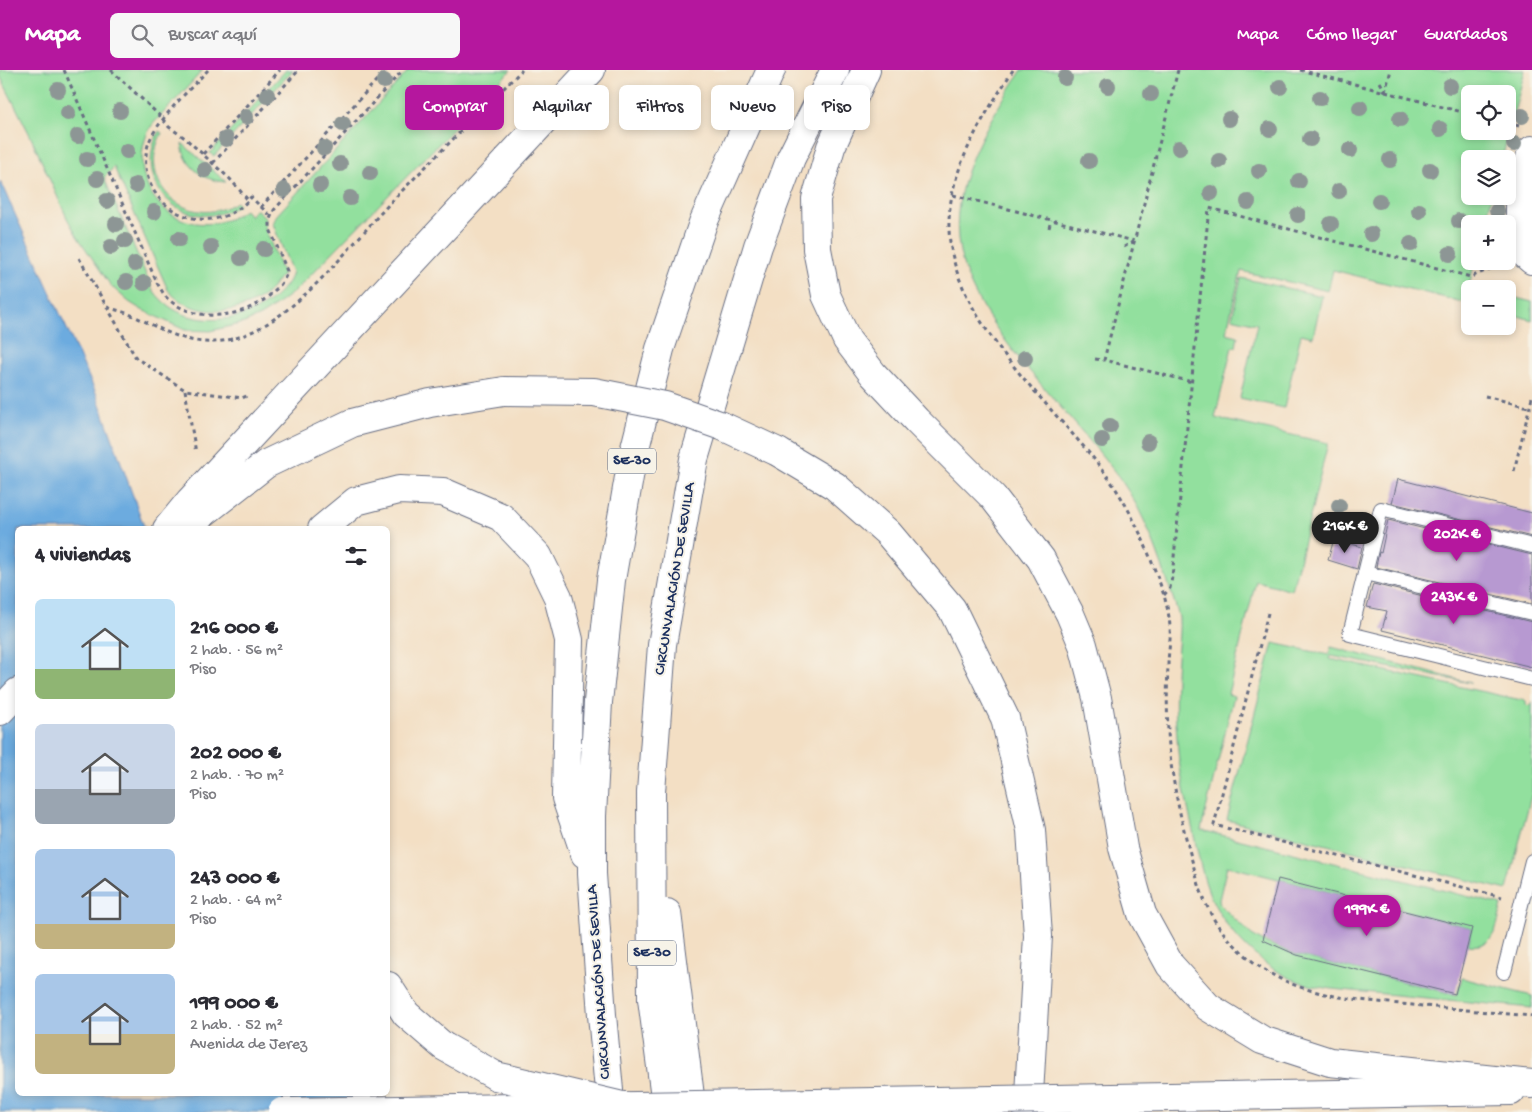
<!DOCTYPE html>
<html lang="es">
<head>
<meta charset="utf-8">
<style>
	:root { --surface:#fff; --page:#f7f7f7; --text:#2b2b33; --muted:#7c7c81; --accent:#b5179e }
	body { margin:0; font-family:"Gochi Hand",sans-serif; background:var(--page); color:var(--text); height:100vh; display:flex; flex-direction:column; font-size:19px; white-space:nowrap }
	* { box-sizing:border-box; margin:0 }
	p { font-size:16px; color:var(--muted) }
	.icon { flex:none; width:28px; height:28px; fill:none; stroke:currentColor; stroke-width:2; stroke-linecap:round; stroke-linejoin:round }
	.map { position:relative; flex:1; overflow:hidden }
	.sheet { position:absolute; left:15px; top:456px; width:375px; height:570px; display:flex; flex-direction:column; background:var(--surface); border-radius:8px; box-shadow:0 2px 8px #0003 }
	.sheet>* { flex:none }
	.top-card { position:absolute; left:405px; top:15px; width:475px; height:45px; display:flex; gap:10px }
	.tools { position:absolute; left:1461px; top:15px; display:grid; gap:10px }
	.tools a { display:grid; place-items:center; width:55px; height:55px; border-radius:8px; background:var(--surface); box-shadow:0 2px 8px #0003; font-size:25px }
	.price { position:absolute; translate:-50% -42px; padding:0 11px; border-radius:18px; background:var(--accent); color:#fff; font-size:16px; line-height:32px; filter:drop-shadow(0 1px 2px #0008) }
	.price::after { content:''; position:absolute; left:50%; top:30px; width:15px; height:11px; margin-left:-8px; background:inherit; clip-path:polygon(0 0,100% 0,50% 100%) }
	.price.current { background:#222; color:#fff }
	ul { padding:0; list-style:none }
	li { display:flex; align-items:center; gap:15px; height:125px; padding:0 20px }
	li span { display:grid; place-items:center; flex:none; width:140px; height:100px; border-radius:8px; color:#555 }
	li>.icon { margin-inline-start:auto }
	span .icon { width:60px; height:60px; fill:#fffc; stroke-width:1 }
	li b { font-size:21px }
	h2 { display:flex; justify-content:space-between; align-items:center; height:60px; padding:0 20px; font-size:21px }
	.chip { padding:0 18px; border-radius:8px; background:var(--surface); box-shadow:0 2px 8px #0003; font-size:18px; line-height:45px }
	.chip.current { background:var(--accent); color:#fff }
	header { display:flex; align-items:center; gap:30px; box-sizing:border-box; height:70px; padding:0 25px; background:var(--accent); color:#fff }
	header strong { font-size:24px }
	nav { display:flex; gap:28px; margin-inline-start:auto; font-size:18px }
	.search { width:350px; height:45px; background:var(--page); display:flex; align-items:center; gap:12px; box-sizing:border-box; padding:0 18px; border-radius:8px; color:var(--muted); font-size:19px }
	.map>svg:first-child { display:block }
	.green { fill:#92e09e; stroke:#56887e; fill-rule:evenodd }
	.water { fill:#6cabdf; stroke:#446d9e }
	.building { fill:#b799d1 }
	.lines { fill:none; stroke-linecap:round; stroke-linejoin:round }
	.lane-casing { stroke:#676d82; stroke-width:16 }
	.street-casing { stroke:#676d82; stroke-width:30 }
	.primary-casing { stroke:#676d82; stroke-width:30 }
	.highway-casing { stroke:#676d82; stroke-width:30 }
	.path { stroke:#676d82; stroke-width:3; stroke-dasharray:4 4; stroke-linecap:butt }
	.lane { stroke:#fff; stroke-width:14 }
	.street { stroke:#fff; stroke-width:28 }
	.primary { stroke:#fff; stroke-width:28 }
	.highway { stroke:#fff; stroke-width:28 }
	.primary-bridge-casing { stroke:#676d82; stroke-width:30; stroke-linecap:butt }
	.highway-bridge-casing { stroke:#676d82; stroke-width:30; stroke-linecap:butt }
	.primary-bridge { stroke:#fff; stroke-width:28 }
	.highway-bridge { stroke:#fff; stroke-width:28 }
	.tree { fill:#8d9695 }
	.labels { text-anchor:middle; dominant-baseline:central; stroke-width:4; stroke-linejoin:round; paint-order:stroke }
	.shield { fill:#f7f3e8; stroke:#5d6a87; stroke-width:1 }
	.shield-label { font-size:15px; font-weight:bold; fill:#1b2f5e }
	.street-label { font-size:16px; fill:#1b2f5e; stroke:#f7f3e8 }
</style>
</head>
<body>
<header>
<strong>Mapa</strong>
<div class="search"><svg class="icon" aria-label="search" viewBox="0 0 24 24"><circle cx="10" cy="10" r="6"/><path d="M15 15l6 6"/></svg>Buscar aquí</div>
<nav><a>Mapa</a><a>Cómo llegar</a><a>Guardados</a></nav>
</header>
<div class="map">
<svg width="1532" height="1042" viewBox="0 0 1532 1042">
	<rect width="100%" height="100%" fill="#f7f3e8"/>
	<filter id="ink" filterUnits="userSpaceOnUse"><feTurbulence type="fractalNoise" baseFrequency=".02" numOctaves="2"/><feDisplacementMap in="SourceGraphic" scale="10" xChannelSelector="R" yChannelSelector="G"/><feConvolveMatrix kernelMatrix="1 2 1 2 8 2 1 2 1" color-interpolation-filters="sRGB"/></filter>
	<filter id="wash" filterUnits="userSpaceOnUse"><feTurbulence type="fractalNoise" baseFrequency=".0096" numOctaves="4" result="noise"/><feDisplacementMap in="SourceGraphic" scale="20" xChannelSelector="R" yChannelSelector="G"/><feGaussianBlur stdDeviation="1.12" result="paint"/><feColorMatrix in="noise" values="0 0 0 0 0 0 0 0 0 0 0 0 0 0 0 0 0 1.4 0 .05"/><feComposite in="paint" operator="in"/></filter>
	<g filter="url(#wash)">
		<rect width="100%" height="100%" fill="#f3dfc4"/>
		<path class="green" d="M0 0H203C191 13 179 27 166 40 160 47 151 54 147 64 123 126 190 180 245 140L250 146 256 139 265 147V158L283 204C276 213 269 223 259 229 233 246 189 246 168 220L114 97 104 108 152 218C178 260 241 257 275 227 282 220 290 212 292 202L273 154 276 146 409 0H511L295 221 271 239 260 246 244 253 210 261 185 260 142 240 129 232 111 216 77 166 67 148 29 63 0 6Z
			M286 0H293L214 86 210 83Z
			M1022 0H1525L1502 89H1470V126H1492L1485 154H1470V191H1475L1469 216 1479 219H1470V234L1333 200 1328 221 1241 201 1226 263 1238 266 1236 277H1232L1215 348 1328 373 1292 520 1256 511 1228 624 1234 626 1201 760 1502 835C1497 856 1495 879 1468 875L1472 858 1227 796 1219 830 1220 835 1252 865 1262 871 1297 885 1457 925 1462 908 1532 926V938L1332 919C1323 917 1314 917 1306 914 1265 903 1222 859 1208 820 1200 798 1196 774 1191 752 1185 724 1178 695 1177 667 1175 647 1175 627 1176 608 1176 588 1180 568 1179 548 1178 542 1175 534 1173 528 1159 487 1146 445 1121 410 1087 364 1046 323 1011 278 986 245 962 210 958 168 952 107 990 49 1022 0ZM1470 24H1508V61H1470Z
			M159 61 162 63C134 113 189 163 236 132L239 135C187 168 130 116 159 61Z
			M182 73 226 112C203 111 184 96 182 73Z
			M1241 208 1322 226 1313 267 1301 264 1284 338 1240 328 1257 254 1232 248Z
			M1508 226 1532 232V250L1508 243Z
			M1273 573 1329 585 1331 577 1471 613 1331 586 1330 589 1526 631V635L1530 636 1532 631V722L1507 820 1227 750Z"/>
		<path class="water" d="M0 111 96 323 145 459H18V1024H353L359 1042H0Z"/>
		<g id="blocks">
			<path class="building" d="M1398 409 1532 443V467L1392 433Z
				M1388 450 1532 485V534L1376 497 1379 482 1381 483Z
				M1334 469 1362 477 1357 499 1328 490Z
				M1373 514 1532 552V597L1382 560 1387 541 1367 537Z
				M1278 809 1472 858 1455 924 1297 885 1263 870Z"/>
		</g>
	</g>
	<g filter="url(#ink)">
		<use href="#blocks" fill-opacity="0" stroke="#676d82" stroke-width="1"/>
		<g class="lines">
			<g class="lane-casing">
				<path id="lane" d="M1532 476 1381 439 1350 564 1532 609
					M1365 503 1532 543
					M1504 902 1532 791"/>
			</g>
			<g class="street-casing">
				<path id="street" d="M1532 80 1520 130V157L1525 184 1532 190"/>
			</g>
			<g class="primary-casing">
				<path id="primary" d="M1170 1027 1511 1021"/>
			</g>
			<g class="highway-casing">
				<path id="highway" d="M866 0 831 77 816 129 817 179 826 225 847 270 873 304 917 351 993 427 1041 489 1070 544 1083 575 1097 628 1123 778 1142 844 1170 895 1208 937 1262 970 1330 992 1532 1014
					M778 382 835 416 888 463 952 539 1005 648 1031 760 1038 866 1028 1042
					M167 459 190 431 591 0
					M183 459 266 394 352 353 430 333 504 321
					M322 459 356 431 399 420 443 422 501 447 538 486 558 527 569 570 566 728 585 784
					M0 641 18 622
					M667 843 692 1042
					M388 916 406 944 443 976 496 1006
					M611 1042 602 945 592 804V746L598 632 611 510 632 390 660 279 703 153 771 0
					M667 1042 652 929 651 722 662 575 694 389 758 176 791 88 835 0"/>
			</g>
			<path class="path" d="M64 0 157 213C161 219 163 224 168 229 198 255 250 248 275 220 281 215 286 208 287 201L270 159V149L274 140 403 0
				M111 0 160 46 169 57 185 68 230 109 248 130
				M208 0C191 18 155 52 148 75 131 136 210 177 251 127L261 137 386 0
				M1013 0C981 51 942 108 950 172 961 256 1047 330 1098 394 1121 423 1138 455 1151 490 1159 511 1169 534 1170 558 1171 570 1168 583 1168 596 1167 618 1167 639 1168 661 1170 704 1180 746 1191 787 1196 805 1201 825 1210 842 1217 857 1230 871 1242 882 1290 929 1360 930 1423 936 1459 939 1496 943 1532 946
				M1178 0 1104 290 1192 312
				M1300 0 1470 44
				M1380 12 1385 21
				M1385 22 1391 0
				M1508 53 1519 56
				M203 84 280 0
				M213 93 299 0
				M953 125 1134 171
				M261 137 271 146
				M1049 158 1051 150
				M1124 177 1134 171
				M79 188 136 288 185 320 242 328 249 325
				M107 237C115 240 122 241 129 244 157 256 182 274 214 272 286 267 347 177 394 129 436 86 479 43 522 0
				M1095 289 1104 290
				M185 320 196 383
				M1485 326 1532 338
				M1514 401 1532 327
				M1164 525 1170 518 1172 507 1209 138 1471 207 1501 194
				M1268 543 1214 755 1502 827"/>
			<use href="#lane" class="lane"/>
			<use href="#street" class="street"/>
			<use href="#primary" class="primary"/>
			<use href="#highway" class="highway"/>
			<g class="primary-bridge-casing">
				<path id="primary-bridge" d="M282 1042 1170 1027"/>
			</g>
			<g class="highway-bridge-casing">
				<path id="highway-bridge" d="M504 321 594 322 665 336 722 356 778 382
					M496 1006 623 1036"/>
			</g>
			<use href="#primary-bridge" class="primary-bridge"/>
			<use href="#highway-bridge" class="highway-bridge"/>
		</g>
		<g class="tree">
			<circle cx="1065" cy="8" r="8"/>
			<circle cx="384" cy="11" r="8"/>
			<circle cx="1108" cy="16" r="8"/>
			<circle cx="1450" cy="16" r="8"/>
			<circle cx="1280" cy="17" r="8"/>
			<circle cx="58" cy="20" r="8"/>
			<circle cx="1151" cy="24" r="8"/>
			<circle cx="267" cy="25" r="8"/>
			<circle cx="1320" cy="28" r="8"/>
			<circle cx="1360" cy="38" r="8"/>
			<circle cx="120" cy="41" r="8"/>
			<circle cx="68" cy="43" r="8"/>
			<circle cx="1522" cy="46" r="8"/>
			<circle cx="246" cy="47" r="8"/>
			<circle cx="1229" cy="49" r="8"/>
			<circle cx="1400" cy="49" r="8"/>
			<circle cx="343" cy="54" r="8"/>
			<circle cx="1270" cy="59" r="8"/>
			<circle cx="1440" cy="59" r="8"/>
			<circle cx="78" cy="66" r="8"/>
			<circle cx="226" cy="69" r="8"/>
			<circle cx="1310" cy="69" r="8"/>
			<circle cx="1514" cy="74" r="8"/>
			<circle cx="324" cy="78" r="8"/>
			<circle cx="1179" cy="78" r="8"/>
			<circle cx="1350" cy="80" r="8"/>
			<circle cx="127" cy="81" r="8"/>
			<circle cx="87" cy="89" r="8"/>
			<circle cx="1390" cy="90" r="8"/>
			<circle cx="1089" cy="91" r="8"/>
			<circle cx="1219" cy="91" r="8"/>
			<circle cx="340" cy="94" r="8"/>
			<circle cx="205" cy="100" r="8"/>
			<circle cx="1430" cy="100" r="8"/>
			<circle cx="1259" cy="101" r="8"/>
			<circle cx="370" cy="103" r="8"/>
			<circle cx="97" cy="109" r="8"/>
			<circle cx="1299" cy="111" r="8"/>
			<circle cx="136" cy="115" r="8"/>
			<circle cx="320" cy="115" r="8"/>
			<circle cx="284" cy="120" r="8"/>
			<circle cx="1339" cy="121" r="8"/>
			<circle cx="1211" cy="123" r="8"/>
			<circle cx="350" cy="128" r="8"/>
			<circle cx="107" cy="131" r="8"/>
			<circle cx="1379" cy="131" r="8"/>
			<circle cx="1248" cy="132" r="8"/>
			<circle cx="1419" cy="141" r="8"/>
			<circle cx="1497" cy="141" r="8"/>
			<circle cx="154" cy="142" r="8"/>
			<circle cx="1298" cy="145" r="8"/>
			<circle cx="1459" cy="151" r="8"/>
			<circle cx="116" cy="154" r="8"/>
			<circle cx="1331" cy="154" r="8"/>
			<circle cx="1371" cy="164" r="8"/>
			<circle cx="179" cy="169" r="8"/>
			<circle cx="125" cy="171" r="8"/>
			<circle cx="1411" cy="174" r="8"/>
			<circle cx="111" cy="177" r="8"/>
			<circle cx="211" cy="177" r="8"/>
			<circle cx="264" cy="179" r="8"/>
			<circle cx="1450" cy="184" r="8"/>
			<circle cx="241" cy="188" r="8"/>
			<circle cx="135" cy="194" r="8"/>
			<circle cx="126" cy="212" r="8"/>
			<circle cx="144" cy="213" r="8"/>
			<circle cx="1025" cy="288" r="8"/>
			<circle cx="1110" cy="356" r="8"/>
			<circle cx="1102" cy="370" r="8"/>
			<circle cx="1148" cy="372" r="8"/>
			<circle cx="1339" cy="436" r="8"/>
		</g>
	</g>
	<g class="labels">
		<g class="shield">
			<rect x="608" y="378.5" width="48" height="25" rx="4"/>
			<rect x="628" y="870.5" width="48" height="25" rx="4"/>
		</g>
		<g class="shield-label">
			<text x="632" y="391">SE-30</text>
			<text x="652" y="883">SE-30</text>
		</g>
		<g class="street-label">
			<text transform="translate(676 509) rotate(-81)">CIRCUNVALACIÓN DE SEVILLA</text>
			<text transform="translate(600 912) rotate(-94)">CIRCUNVALACIÓN DE SEVILLA</text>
		</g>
	</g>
</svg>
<div class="tools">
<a><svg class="icon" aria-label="locate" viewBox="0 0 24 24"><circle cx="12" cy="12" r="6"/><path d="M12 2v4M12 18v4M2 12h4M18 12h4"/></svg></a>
<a><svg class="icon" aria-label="layers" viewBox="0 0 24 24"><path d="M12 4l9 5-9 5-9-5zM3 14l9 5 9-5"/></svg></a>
<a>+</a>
<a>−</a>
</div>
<b class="price current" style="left:1345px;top:484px">216K €</b>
<b class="price" style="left:1457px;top:492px">202K €</b>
<b class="price" style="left:1454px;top:555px">243K €</b>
<b class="price" style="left:1367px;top:867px">199K €</b>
<div class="top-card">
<a class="chip current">Comprar</a>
<a class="chip">Alquilar</a>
<a class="chip">Filtros</a>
<a class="chip">Nuevo</a>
<a class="chip">Piso</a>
</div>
<section class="sheet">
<h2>4 viviendas<svg class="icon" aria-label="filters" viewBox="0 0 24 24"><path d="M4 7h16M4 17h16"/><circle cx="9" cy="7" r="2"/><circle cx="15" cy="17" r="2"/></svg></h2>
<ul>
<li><span style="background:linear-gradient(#bfe0f5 70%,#8fb573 0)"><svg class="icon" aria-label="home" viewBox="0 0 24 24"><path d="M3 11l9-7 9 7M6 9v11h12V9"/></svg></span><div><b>216 000 €</b><p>2 hab. · 56 m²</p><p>Piso</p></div></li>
<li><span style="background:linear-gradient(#c9d6e8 65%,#9aa5b1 0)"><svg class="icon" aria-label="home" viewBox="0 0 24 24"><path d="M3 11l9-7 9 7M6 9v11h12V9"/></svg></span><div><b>202 000 €</b><p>2 hab. · 70 m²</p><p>Piso</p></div></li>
<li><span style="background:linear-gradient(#a9c7e8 75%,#c2b280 0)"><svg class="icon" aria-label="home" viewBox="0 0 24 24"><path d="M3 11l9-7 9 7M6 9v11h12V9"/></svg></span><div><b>243 000 €</b><p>2 hab. · 64 m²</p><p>Piso</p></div></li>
<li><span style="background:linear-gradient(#a9c7e8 60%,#c2b280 0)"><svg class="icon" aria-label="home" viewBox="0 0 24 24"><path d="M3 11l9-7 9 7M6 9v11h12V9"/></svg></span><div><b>199 000 €</b><p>2 hab. · 52 m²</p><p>Avenida de Jerez</p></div></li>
</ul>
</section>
</div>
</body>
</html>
